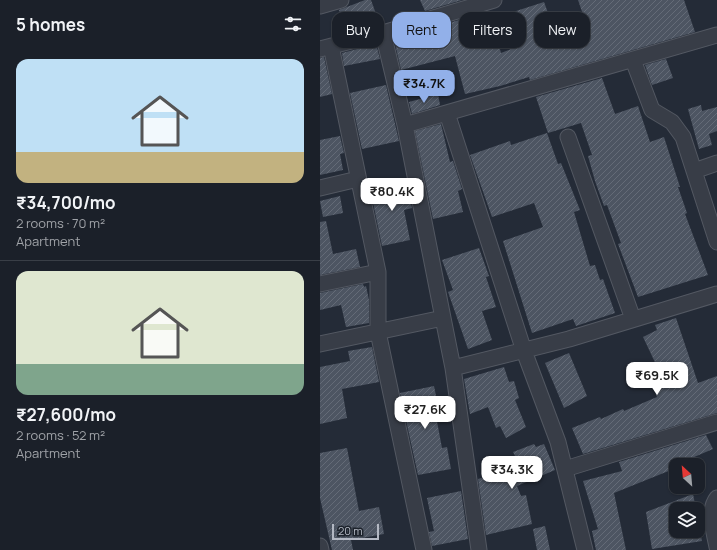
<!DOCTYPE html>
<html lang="en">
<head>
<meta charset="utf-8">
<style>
	:root { --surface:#1b2029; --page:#282d35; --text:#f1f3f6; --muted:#a0a3a8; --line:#393e46; --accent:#92b0e9 }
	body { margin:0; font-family:Manrope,sans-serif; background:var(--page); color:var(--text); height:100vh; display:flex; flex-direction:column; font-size:15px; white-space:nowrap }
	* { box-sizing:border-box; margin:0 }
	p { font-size:13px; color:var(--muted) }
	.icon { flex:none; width:22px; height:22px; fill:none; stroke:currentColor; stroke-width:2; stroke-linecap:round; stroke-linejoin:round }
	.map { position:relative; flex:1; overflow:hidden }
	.side { display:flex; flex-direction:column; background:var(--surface); width:320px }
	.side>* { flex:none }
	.top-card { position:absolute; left:12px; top:12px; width:325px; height:36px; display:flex; gap:8px }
	.needle { width:26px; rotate:334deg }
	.fabs { position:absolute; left:349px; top:458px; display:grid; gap:8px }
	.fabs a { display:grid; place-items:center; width:36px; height:36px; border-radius:8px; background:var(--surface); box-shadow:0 1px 3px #0004,0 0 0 1px var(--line); font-size:20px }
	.scale { position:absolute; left:12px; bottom:10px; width:47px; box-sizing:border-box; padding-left:4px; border:2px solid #b3b8c3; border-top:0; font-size:11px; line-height:14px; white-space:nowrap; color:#b3b8c3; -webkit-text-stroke:3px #1d232c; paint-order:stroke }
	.price { position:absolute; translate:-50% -34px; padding:0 9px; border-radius:8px; background:#fff; color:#222; font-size:13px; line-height:26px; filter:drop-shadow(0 1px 2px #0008) }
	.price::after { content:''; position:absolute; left:50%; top:24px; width:12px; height:9px; margin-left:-6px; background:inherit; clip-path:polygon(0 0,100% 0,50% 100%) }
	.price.on { background:var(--accent); color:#111 }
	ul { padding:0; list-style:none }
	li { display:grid; align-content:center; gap:8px; height:212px; padding:0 16px }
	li+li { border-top:1px solid var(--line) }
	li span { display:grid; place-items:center; height:124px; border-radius:12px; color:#555 }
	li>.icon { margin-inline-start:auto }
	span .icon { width:72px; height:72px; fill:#fffc; stroke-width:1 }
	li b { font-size:17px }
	h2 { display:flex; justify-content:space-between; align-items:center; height:48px; padding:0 16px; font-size:17px }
	.chip { padding:0 14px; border-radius:12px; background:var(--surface); box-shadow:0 1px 3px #0004,0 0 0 1px var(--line); font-size:14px; line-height:36px }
	.chip.on { background:var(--accent); color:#111 }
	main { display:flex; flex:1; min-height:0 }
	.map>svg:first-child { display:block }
	.building { fill:url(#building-hatch) }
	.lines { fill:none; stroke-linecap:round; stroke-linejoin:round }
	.street-casing { stroke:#535862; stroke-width:17 }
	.street { stroke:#383d47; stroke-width:15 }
</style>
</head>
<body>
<main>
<section class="side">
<h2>5 homes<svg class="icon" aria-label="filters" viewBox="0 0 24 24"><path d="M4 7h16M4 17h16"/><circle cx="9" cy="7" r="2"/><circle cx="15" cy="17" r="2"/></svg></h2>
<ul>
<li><span style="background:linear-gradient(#bfe0f5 75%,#c2b280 0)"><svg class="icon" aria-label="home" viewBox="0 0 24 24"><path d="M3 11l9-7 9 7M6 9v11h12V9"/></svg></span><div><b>₹34,700/mo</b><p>2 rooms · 70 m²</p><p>Apartment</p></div></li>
<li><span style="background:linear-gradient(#dfe7d0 75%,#7fa58c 0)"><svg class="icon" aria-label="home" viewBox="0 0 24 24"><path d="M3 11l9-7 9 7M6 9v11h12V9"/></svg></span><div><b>₹27,600/mo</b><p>2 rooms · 52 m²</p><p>Apartment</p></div></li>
</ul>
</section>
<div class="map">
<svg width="397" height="550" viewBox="0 0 397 550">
	<defs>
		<pattern id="building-hatch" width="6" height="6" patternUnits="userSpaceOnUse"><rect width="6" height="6" fill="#4d5562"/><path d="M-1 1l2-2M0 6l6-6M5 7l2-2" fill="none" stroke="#646b77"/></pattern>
	</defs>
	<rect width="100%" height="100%" fill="#242b37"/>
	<path class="building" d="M45 0H51L60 25 27 33 19 10Z
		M100 0H142L105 11Z
		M258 0H364L375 32 210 80 209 77 180 86 145 94 135 56 81 70 74 39 170 11 181 53 204 44 193 12 224 2 237 37 268 29Z
		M56 44 60 59 24 66 22 53Z
		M4 57 12 94 0 97V58Z
		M346 59 353 78 332 85 325 65Z
		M282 78 295 114 318 106 330 142 344 137 360 187H358L367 213 365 214 388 275 318 297 298 244 301 243 287 205 284 206 275 181 268 156 272 155 261 123 228 133 216 97Z
		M66 85 79 141 42 149 30 93Z
		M118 94 120 105 92 114 89 102Z
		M381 105 382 111 397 107V131L389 134 392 145 379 149 368 109Z
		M121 124 130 162 133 161 142 189 138 191 143 212 113 219 95 131Z
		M227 133 238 164 241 163 260 210 254 212 270 266 275 265 280 280 283 279 295 313 256 326 253 319 212 333 183 241 223 227 214 203 172 217 150 155 190 141 191 145Z
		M20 136 24 153 20 154 23 170 0 175V140Z
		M87 180 92 208 84 210 90 240 62 246 50 188Z
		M20 196 23 213 3 217 0 201Z
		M6 221 13 254 36 249 40 267 0 275V222Z
		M159 248 169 276 166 277 176 307 162 311 172 340 148 349 128 292 133 290 122 260Z
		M43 284 44 287 46 286 49 300V323L26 327 21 305 0 310V293Z
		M356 318 378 383 397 376V413L263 454 252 428 280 417 281 419 303 409 304 411 337 397 330 379 341 375 323 337 337 330 335 325Z
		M52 347 59 382 22 389 27 418 0 424V367L30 361 28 351Z
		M249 353 267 396 244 408 225 363Z
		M184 367 189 382 194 381 199 398 195 400 206 427 186 438 180 426 176 428 168 407 150 414 144 379Z
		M114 386 120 415 116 416 122 448 127 447 131 469 98 475 80 393Z
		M386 435 393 449 367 460V463L356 465V468L294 493 306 550H276L272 531 278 529 263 481 302 471 299 462Z
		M214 444 216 447 224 444 235 470 197 486 201 496 206 495 212 524 166 535 158 479 193 468 189 459 195 456 193 452Z
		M27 448 39 511 59 507 64 534 31 540 33 550H12L0 498V453Z
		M141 491 148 539 112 546 109 532 114 531 107 498Z
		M373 494 376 509H356V531H378V522L382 541 332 549 326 512Z
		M225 526 230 550H217L213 529Z"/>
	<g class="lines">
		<g class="street-casing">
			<path id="street" d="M0 6 21 0
				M63 33 174 0
				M11 46 58 272V332L104 550
				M0 49 63 33 85 125 123 318
				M313 60 332 110 352 122 363 137 397 242
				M127 113 204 351 238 442 265 550
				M85 125 397 35
				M248 137 313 319
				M374 171 397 163
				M0 188 38 179
				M0 284 58 272
				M0 344 123 318 133 368 159 550
				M133 368 249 339 397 294
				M245 469 397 422
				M397 498C387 511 394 531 397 547
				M0 546 1 550"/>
		</g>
		<use href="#street" class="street"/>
	</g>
</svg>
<div class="fabs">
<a><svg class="needle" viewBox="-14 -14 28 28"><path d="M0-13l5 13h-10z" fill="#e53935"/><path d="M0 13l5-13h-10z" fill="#a0a3a8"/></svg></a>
<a><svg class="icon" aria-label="layers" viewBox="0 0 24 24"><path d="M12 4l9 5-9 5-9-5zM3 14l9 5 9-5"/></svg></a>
</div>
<div class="scale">20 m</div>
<b class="price on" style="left:104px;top:104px">₹34.7K</b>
<b class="price" style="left:72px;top:212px">₹80.4K</b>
<b class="price" style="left:337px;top:396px">₹69.5K</b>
<b class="price" style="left:105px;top:430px">₹27.6K</b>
<b class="price" style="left:192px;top:490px">₹34.3K</b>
<div class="top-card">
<a class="chip">Buy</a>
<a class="chip on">Rent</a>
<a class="chip">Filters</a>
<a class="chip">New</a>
</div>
</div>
</main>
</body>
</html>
